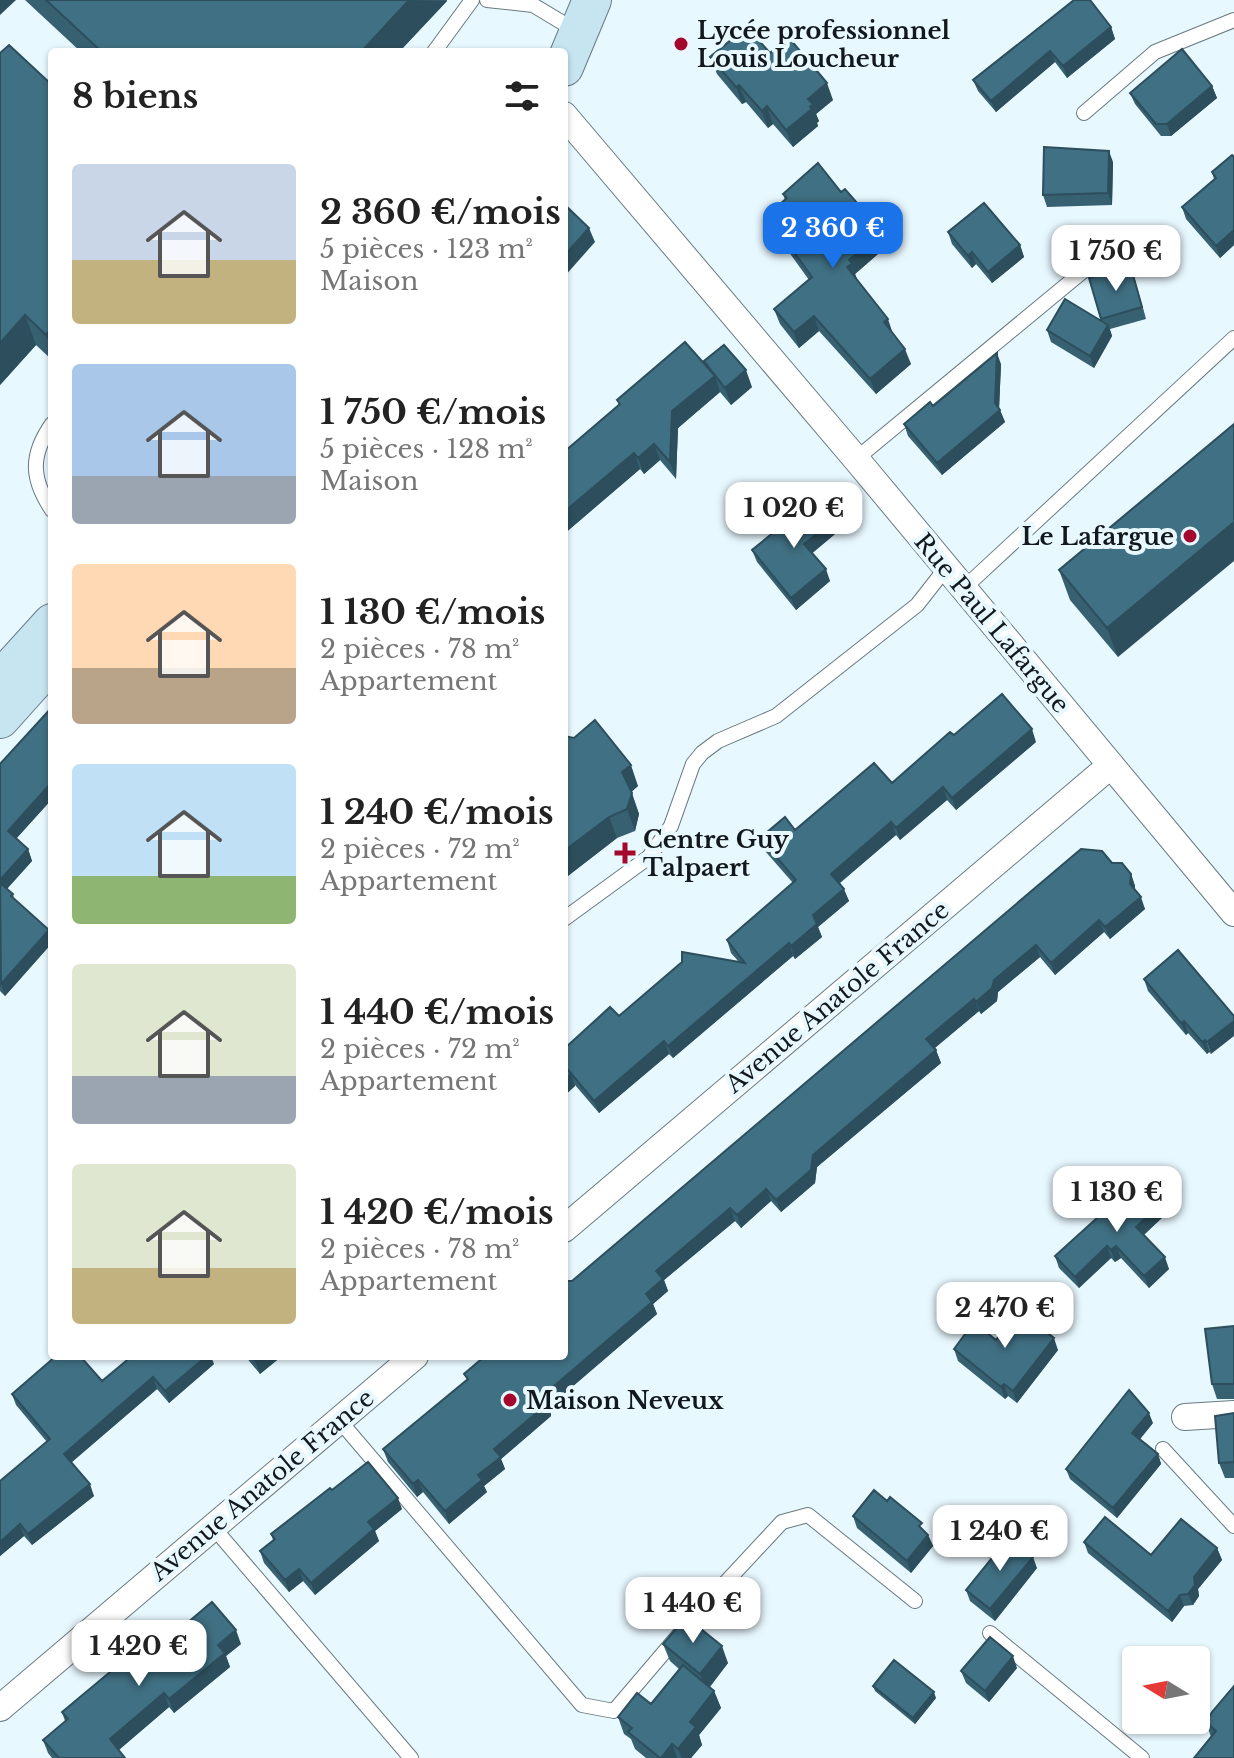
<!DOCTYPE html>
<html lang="fr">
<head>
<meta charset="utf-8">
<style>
	:root { --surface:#fff; --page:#f2f2f2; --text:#222; --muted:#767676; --accent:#1a73e8 }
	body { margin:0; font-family:"Libre Baskerville",serif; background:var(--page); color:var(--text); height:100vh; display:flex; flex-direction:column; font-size:30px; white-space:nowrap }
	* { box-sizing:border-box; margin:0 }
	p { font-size:26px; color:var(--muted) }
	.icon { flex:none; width:44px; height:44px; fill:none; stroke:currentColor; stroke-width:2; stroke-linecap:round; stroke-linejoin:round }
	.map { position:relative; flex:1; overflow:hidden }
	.sheet { position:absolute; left:48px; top:48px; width:520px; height:1312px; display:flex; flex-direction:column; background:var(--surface); border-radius:8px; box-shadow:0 2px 6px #0004 }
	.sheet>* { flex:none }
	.needle { width:52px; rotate:280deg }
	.controls { position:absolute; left:1122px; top:1646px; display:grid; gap:16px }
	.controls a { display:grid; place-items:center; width:88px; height:88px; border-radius:8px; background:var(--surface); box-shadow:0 2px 6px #0004; font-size:40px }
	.price { position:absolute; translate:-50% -68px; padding:0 18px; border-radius:16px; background:#fff; color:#222; font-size:26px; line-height:52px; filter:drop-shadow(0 2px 4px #0008) }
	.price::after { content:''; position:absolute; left:50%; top:48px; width:24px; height:18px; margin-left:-12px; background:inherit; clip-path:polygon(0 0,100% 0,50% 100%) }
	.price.current { background:var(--accent); color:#fff }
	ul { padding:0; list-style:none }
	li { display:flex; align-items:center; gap:24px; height:200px; padding:0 24px }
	li span { display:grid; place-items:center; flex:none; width:224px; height:160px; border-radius:8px; color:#555 }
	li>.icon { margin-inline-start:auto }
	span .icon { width:96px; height:96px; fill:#fffc; stroke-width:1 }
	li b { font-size:34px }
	h2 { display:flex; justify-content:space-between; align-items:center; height:96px; padding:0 24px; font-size:34px }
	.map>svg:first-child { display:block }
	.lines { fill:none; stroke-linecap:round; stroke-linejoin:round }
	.lane-casing { stroke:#687a81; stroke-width:16 }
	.street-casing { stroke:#687a81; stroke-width:28 }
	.secondary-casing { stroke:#687a81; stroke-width:40 }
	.lane { stroke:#fff; stroke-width:14 }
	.street { stroke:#fff; stroke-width:26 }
	.secondary { stroke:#c7e5f1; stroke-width:38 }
	.wall { fill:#376071 }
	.shaded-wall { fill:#2d4e5c }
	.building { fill:#407083; stroke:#2d4e5c; stroke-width:2 }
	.poi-dot { fill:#a5082d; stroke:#e8f8ff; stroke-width:3 }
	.labels { text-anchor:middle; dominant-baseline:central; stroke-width:8; stroke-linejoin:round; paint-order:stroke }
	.poi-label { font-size:24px; font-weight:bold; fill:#12191c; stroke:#e8f8ff; text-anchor:start }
	.street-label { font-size:24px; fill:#12191c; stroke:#e8f8ff }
</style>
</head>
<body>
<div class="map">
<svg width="1234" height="1758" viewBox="0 0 1234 1758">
	<rect width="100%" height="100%" fill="#e8f8ff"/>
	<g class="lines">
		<g class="lane-casing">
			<path id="lane" d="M487 0 533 5 578 32
				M434 52 472 0
				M1084 113 1155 52 1234 20
				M52 424C30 455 31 479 52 510
				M856 459 1128 234
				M963 589 1234 338
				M564 919 649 857 671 826 693 764 702 753 718 741 776 716 917 605 946 568
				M339 1420 582 1705 614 1711 701 1609 782 1522 808 1515 915 1601
				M1163 1449 1234 1526
				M213 1527 411 1758
				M990 1633 1142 1758"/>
		</g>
		<g class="street-casing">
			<path id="street" d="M564 115 856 459 1234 913
				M564 1229 1111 765
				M1185 1417 1234 1414
				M0 1708 415 1356"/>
		</g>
		<g class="secondary-casing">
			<path id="secondary" d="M564 67 592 0
				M3 677 52 623
				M0 719 52 661"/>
		</g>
		<use href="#lane" class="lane"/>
		<use href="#street" class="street"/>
		<use href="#secondary" class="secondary"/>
	</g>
	<path class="wall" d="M25 0H447V1L399 52H81Z
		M1111 27 1115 39 1067 78 1055 62 996 112 978 91 973 80Z
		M0 53 52 85V360L36 345 0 385Z
		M770 53 833 100 816 114 819 121 817 123 818 126 793 147 773 124 768 128 746 102 742 104 717 74 710 57Z
		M1212 86 1217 98 1171 136H1161L1135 104 1130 93Z
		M1234 157V245L1220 258 1186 219 1182 207 1214 179 1212 172Z
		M1113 162 1112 205 1047 207 1043 195Z
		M783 194 882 241 876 247 878 254 855 274 857 279 893 334 911 364 876 394 819 331 799 348 780 324 774 309 809 280 773 230 767 215 785 200Z
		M948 232 1020 245 1024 257 992 283 976 264 972 268 952 244Z
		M1131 268 1146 319 1110 329 1112 336 1094 368 1051 342 1047 330 1101 321 1089 278Z
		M1001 364 999 408 1005 422 942 475 908 436 904 424Z
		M705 365 752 387 731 405 720 392 678 428 676 479 660 460 644 474 640 469 564 534V452L619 405 617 400Z
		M1234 424 1118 657 1070 600 1059 570Z
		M835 534 812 553 830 581 796 610 757 562 752 550Z
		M954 735 1036 742 956 810 947 800 900 840 896 835 840 883 849 901 818 927 822 937 795 959 793 956 673 1058 669 1054 599 1113 575 1085V1086L564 1096V1049L619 1016 739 962 731 953 727 940 793 883 765 851 760 838 795 830 892 783Z
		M564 736 638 786 631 792 639 814 635 831 617 838 564 879Z
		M0 764 52 799 16 839 28 849 32 861 7 889 13 894 14 899 49 930 52 938V943L5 996 0 991Z
		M1112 863 1131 874 1135 886V890L1145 909 1110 939 1104 932 1055 975 1040 957 998 992 997 1001 981 1014 979 1011 935 1048 941 1063 817 1167 815 1183 781 1212 771 1201 741 1228 735 1221 664 1280 668 1291 653 1304 657 1314 551 1405V1416L501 1459 505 1469 484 1486 487 1492 449 1524 423 1492 417 1497 388 1462 383 1449 467 1380 464 1374 572 1281Z
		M1178 950 1211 1054 1209 1052 1207 1054 1188 1033 1186 1035 1148 991 1144 979Z
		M1165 1215 1144 1235 1169 1269 1149 1288 1121 1258 1115 1262 1111 1258 1079 1288 1059 1268 1055 1256Z
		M1234 1326V1399H1217L1212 1384Z
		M996 1340 1058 1350 1017 1403 1008 1396 1005 1399 958 1361 954 1349Z
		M245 1356H282L260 1374Z
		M214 1364 169 1403 157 1389 71 1463 94 1496 32 1545 24 1536 0 1556V1481L47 1442 16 1405 12 1394Z
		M1234 1413V1478H1225L1219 1463Z
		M1153 1423 1140 1439 1158 1454 1161 1464 1117 1518 1070 1479 1066 1469Z
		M332 1490 402 1509 375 1531 379 1541 315 1595 303 1581 289 1592 264 1563 260 1551 273 1540 271 1534Z
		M853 1516 925 1531 928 1535 933 1546 911 1573 857 1528Z
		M1084 1542 1151 1555 1217 1548 1222 1560 1198 1589 1199 1596 1193 1605 1184 1606 1172 1622 1088 1553Z
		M1037 1568 995 1621 970 1601 966 1590Z
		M241 1644 226 1656 230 1667 174 1713 169 1707 119 1750 125 1758H52L48 1753 43 1740 65 1721 62 1712 140 1663Z
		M663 1644 728 1663 710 1687 714 1691 721 1708 699 1735 702 1745 691 1758H646L635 1749 631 1739 624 1734 618 1717 651 1704 679 1669 670 1661Z
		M1017 1668 989 1702 966 1683 961 1671Z
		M873 1686 936 1698 915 1724 875 1691Z
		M1234 1686V1758L1211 1737 1206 1722Z"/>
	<path class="shaded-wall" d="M0 0H16L0 15Z
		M409 0 447 1 399 52H361Z
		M1111 27 1115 39 1067 78 1063 66Z
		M1050 51 1055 62 996 112 991 101Z
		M827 83 833 100 816 114 819 121 817 123 818 126 793 147 786 130 808 99Z
		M739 85 746 102 742 104 736 87Z
		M1212 86 1217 98 1171 136 1167 124Z
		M767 106 773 124 768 128 762 111Z
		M1109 151 1113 162 1112 205 1108 193Z
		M877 226 882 241 876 247 878 254 855 274 857 279 847 267 849 260 869 234Z
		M589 228 595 242 564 277V256Z
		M1234 230V245L1220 258 1216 246Z
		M1020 245 1024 257 992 283 988 272Z
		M972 252 976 264 972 268 968 256Z
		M1131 268 1135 280 1146 319 1142 307Z
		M25 315 36 345 0 385V343Z
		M814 316 819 331 799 348 794 332Z
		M888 319 893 334 884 322Z
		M1108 325 1112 336 1094 368 1090 356Z
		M52 328V350L46 335Z
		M905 349 911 364 876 394 870 379Z
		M997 353 1001 364 999 411 1000 410 1005 422 942 475 937 463 995 403Z
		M746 370 752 387 731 405 725 388Z
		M715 376 720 392 678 428 676 479 670 462 672 411Z
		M654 444 660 460 644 474 638 458Z
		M634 453 640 469 564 534V512Z
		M831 522 835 534 809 556 804 544Z
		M1234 522V561L1118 657 1107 628Z
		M826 569 830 581 796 610 791 598Z
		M1032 729 1036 742 956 810 952 798Z
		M631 765 638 786 630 793 622 772Z
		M52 782V799L12 843 8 831Z
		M943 787 947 800 900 840 896 828Z
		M632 793 639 814 635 831 627 809Z
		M609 817 617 838 564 879V851Z
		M891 822 896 835 836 886 831 874Z
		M28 849 32 861 3 893 0 886V880Z
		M1131 874 1135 886 1134 896 1130 884Z
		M844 889 849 901 818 927 822 937 795 959 791 946 813 915Z
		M1141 897 1145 909 1110 939 1105 927Z
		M1099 920 1104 932 1055 975 1051 963Z
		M49 930 52 938V943L5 996 1 984Z
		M789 943 793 956 673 1058 668 1046Z
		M1036 945 1040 957 998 992 997 1001 981 1014 976 1002 994 980Z
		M974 999 979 1011 931 1051 926 1039Z
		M1184 1021 1188 1033 1186 1035 1181 1023Z
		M1234 1021V1036L1211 1054 1207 1042Z
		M1205 1040 1209 1052 1207 1054 1202 1042Z
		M664 1041 669 1054 599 1113 594 1101Z
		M936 1050 941 1063 817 1167 815 1183 781 1212 776 1200 813 1155Z
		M571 1074 575 1086 564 1096V1080Z
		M766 1189 771 1201 741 1228 737 1215Z
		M1161 1204 1165 1215 1140 1238 1136 1227Z
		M730 1208 735 1221 664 1280 668 1291 653 1304 657 1314 551 1405V1416L501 1459 505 1469 484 1486 487 1492 449 1524 445 1511 478 1475 494 1449 546 1393 646 1294 656 1271Z
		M1107 1246 1111 1258 1079 1288 1075 1277Z
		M1116 1246 1121 1258 1115 1262 1111 1250Z
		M1165 1257 1169 1269 1149 1288 1144 1276Z
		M1054 1338 1058 1350 1017 1403 1013 1391Z
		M207 1356H211L214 1364 169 1403 165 1391Z
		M262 1356H282L260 1374 255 1361Z
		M153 1377 157 1389 68 1465 64 1454Z
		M1004 1384 1008 1396 1005 1399 1001 1387Z
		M1149 1413 1153 1423 1136 1444 1132 1433Z
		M1158 1454 1161 1464 1117 1518 1113 1508Z
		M418 1480 423 1492 417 1497 413 1484Z
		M90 1484 94 1496 32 1545 28 1534Z
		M398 1498 402 1509 375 1531 379 1541 315 1595 311 1583 368 1522Z
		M20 1524 24 1536 0 1556V1542Z
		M928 1535 933 1546 911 1573 907 1561Z
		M1217 1548 1222 1560 1198 1589 1199 1596 1193 1605 1188 1594 1194 1577Z
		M1033 1557 1037 1568 995 1621 990 1609Z
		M299 1569 303 1581 289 1592 285 1580Z
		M1180 1595 1184 1606 1172 1622 1168 1611Z
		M236 1630 241 1644 226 1656 230 1667 174 1713 169 1699 218 1645Z
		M722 1646 728 1663 706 1691 700 1674Z
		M1013 1656 1017 1668 989 1702 985 1691Z
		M714 1691 721 1708 699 1735 702 1745 691 1758H682L678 1749 690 1722Z
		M934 1692 936 1698 915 1724 913 1718Z
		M164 1693 169 1707 115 1753 110 1739Z
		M672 1744 677 1758H661Z"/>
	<path class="building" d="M46 0H409L361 52H102Z
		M1074 0H1090L1111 27 1063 66 1050 51 991 101 973 80Z
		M747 27 770 53 783 41 785 44 790 39 827 83 808 99 813 104 810 107 812 109 786 130 767 106 762 111 739 85 736 87 710 57Z
		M9 45 52 85V328L46 335 25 315 0 343V53Z
		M1182 49 1212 86 1167 124H1156L1130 93Z
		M1044 147 1109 151 1108 193 1043 195Z
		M1232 155 1234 157V230L1216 246 1182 207 1216 178 1212 172Z
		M818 163 841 192 845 189 877 226 869 234 873 239 849 260 852 264 847 267 888 319 884 322 905 349 870 379 814 316 794 332 774 309 812 277 767 215 787 198 783 194Z
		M984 203 1020 245 988 272 972 252 968 256 948 232Z
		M564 204 589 228 564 256Z
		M1131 268 1142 307 1101 319 1089 278Z
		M1065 299 1108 325 1090 356 1047 330Z
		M685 342 715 376 672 411 670 462 654 444 638 458 634 453 564 512V452L620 404 617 400Z
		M724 345 746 370 725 388 704 361Z
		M997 353 995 403 1000 410 937 463 904 424 930 402 933 406Z
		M1234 424V522L1107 628 1059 570Z
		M812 501 831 522 804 544 826 569 791 598 752 550Z
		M1002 694 1032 729 952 798 943 787 896 828 891 822 831 874 844 889 813 915 817 924 791 946 789 943 668 1046 664 1041 594 1101 564 1065V1049L610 1007 619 1016 682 962V952L745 963 727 940 796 880 760 838 785 817 795 830 874 763 892 783 950 732 954 735Z
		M52 707V782L8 831 28 849 0 880V764Z
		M595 720 631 765 622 772 632 793 627 809 609 817 564 851V736L574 738Z
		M1081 849 1102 851 1112 863H1122L1131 874 1130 884 1141 897 1105 927 1099 920 1051 963 1036 945 994 980 992 988 976 1002 974 999 926 1039 936 1050 813 1155 811 1170 776 1200 766 1189 737 1215 730 1208 656 1271 663 1279 646 1294 652 1302 546 1393 547 1404 494 1449 501 1457 478 1475 482 1480 445 1511 418 1480 413 1484 383 1449 468 1379 464 1374 485 1356H564V1281H572Z
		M0 883 13 894 11 896 49 930 1 984Z
		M1178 950 1234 1016V1021L1207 1042 1205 1040 1202 1042 1184 1021 1181 1023 1144 979Z
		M564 1065 571 1074 564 1080Z
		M1139 1180 1161 1204 1136 1227 1165 1257 1144 1276 1116 1246 1111 1250 1107 1246 1075 1277 1055 1256Z
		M1018 1313 1028 1321 1030 1319 1054 1338 1013 1391 1004 1384 1001 1387 954 1349 974 1322 996 1340Z
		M1234 1326V1384H1212L1205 1329Z
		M56 1356H80L102 1381 132 1356H207L165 1391 153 1377 64 1454 90 1484 28 1534 20 1524 0 1542V1481L50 1439 12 1394Z
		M251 1356H262L255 1361Z
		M1129 1390 1149 1413 1132 1433 1158 1454 1113 1508 1066 1469Z
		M1234 1413V1462L1219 1463 1215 1416Z
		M368 1462 398 1498 368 1522 374 1529 311 1583 299 1569 285 1580 260 1551 275 1539 271 1534 330 1488 332 1490Z
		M874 1490 887 1501 890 1497 922 1523 919 1526 928 1535 907 1561 853 1516Z
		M1105 1517 1151 1555 1181 1519 1217 1548 1194 1577 1195 1585 1188 1594 1180 1595 1168 1611 1084 1542Z
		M1009 1537 1033 1557 990 1609 966 1590Z
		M212 1602 236 1630 218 1645 225 1653 169 1699 164 1693 110 1739 125 1758H59L43 1740 68 1719 62 1712 110 1672 134 1656 140 1663Z
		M686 1617 722 1646 700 1674 663 1644Z
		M990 1637 1013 1656 985 1691 961 1671Z
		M894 1660 934 1692 913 1718 873 1686Z
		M683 1665 714 1691 690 1722 696 1727 678 1749 672 1744 661 1758H660L628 1732 632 1728 618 1717 637 1693 651 1704Z
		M1234 1686V1758H1194L1216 1731 1206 1722 1212 1712Z"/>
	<g class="poi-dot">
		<circle cx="681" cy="44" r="8"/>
		<circle cx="1190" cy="536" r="8"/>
		<path d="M621 841h8v8h8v8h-8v8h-8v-8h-8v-8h8z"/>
		<circle cx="510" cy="1400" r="8"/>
	</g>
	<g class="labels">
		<g class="poi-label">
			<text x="697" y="30">Lycée professionnel<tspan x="697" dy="28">Louis Loucheur</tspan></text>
			<text x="1174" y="536" text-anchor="end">Le Lafargue</text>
			<text x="643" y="839">Centre Guy<tspan x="643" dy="28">Talpaert</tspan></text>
			<text x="526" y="1400">Maison Neveux</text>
		</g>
		<g class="street-label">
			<text transform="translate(992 623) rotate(50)">Rue Paul Lafargue</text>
			<text transform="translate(837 997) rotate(-40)">Avenue Anatole France</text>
			<text transform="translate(262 1485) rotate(-40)">Avenue Anatole France</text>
		</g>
	</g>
</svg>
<div class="controls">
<a><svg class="needle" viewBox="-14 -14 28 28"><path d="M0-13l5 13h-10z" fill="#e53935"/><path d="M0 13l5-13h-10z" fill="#767676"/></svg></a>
</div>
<b class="price current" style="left:833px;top:270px">2 360 €</b>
<b class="price" style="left:1116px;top:293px">1 750 €</b>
<b class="price" style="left:794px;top:550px">1 020 €</b>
<b class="price" style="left:1117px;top:1234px">1 130 €</b>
<b class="price" style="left:1005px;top:1350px">2 470 €</b>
<b class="price" style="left:1000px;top:1573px">1 240 €</b>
<b class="price" style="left:693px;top:1645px">1 440 €</b>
<b class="price" style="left:139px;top:1688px">1 420 €</b>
<section class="sheet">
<h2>8 biens<svg class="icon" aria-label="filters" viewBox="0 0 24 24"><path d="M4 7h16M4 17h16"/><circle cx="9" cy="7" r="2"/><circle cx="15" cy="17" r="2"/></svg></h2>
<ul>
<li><span style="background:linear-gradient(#c9d6e8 60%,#c2b280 0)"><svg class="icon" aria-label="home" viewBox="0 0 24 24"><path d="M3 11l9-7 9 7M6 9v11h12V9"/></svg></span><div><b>2 360 €/mois</b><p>5 pièces · 123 m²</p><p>Maison</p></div></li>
<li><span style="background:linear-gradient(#a9c7e8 70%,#9aa5b1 0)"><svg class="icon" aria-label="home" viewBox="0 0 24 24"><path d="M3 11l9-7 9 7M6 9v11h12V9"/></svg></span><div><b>1 750 €/mois</b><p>5 pièces · 128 m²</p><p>Maison</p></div></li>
<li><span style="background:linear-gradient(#ffd9b3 65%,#b9a48a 0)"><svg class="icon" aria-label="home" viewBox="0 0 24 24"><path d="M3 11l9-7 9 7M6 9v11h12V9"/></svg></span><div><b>1 130 €/mois</b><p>2 pièces · 78 m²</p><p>Appartement</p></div></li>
<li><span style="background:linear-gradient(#bfe0f5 70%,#8fb573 0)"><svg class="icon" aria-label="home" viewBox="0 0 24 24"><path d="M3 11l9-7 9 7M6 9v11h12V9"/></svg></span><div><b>1 240 €/mois</b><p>2 pièces · 72 m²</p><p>Appartement</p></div></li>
<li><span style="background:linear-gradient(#dfe7d0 70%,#9aa5b1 0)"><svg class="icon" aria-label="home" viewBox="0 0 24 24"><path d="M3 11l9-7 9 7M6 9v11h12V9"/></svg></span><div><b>1 440 €/mois</b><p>2 pièces · 72 m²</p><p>Appartement</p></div></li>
<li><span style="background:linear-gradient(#dfe7d0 65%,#c2b280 0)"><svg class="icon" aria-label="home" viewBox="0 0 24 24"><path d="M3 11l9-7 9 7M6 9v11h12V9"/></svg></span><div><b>1 420 €/mois</b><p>2 pièces · 78 m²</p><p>Appartement</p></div></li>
</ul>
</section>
</div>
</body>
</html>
